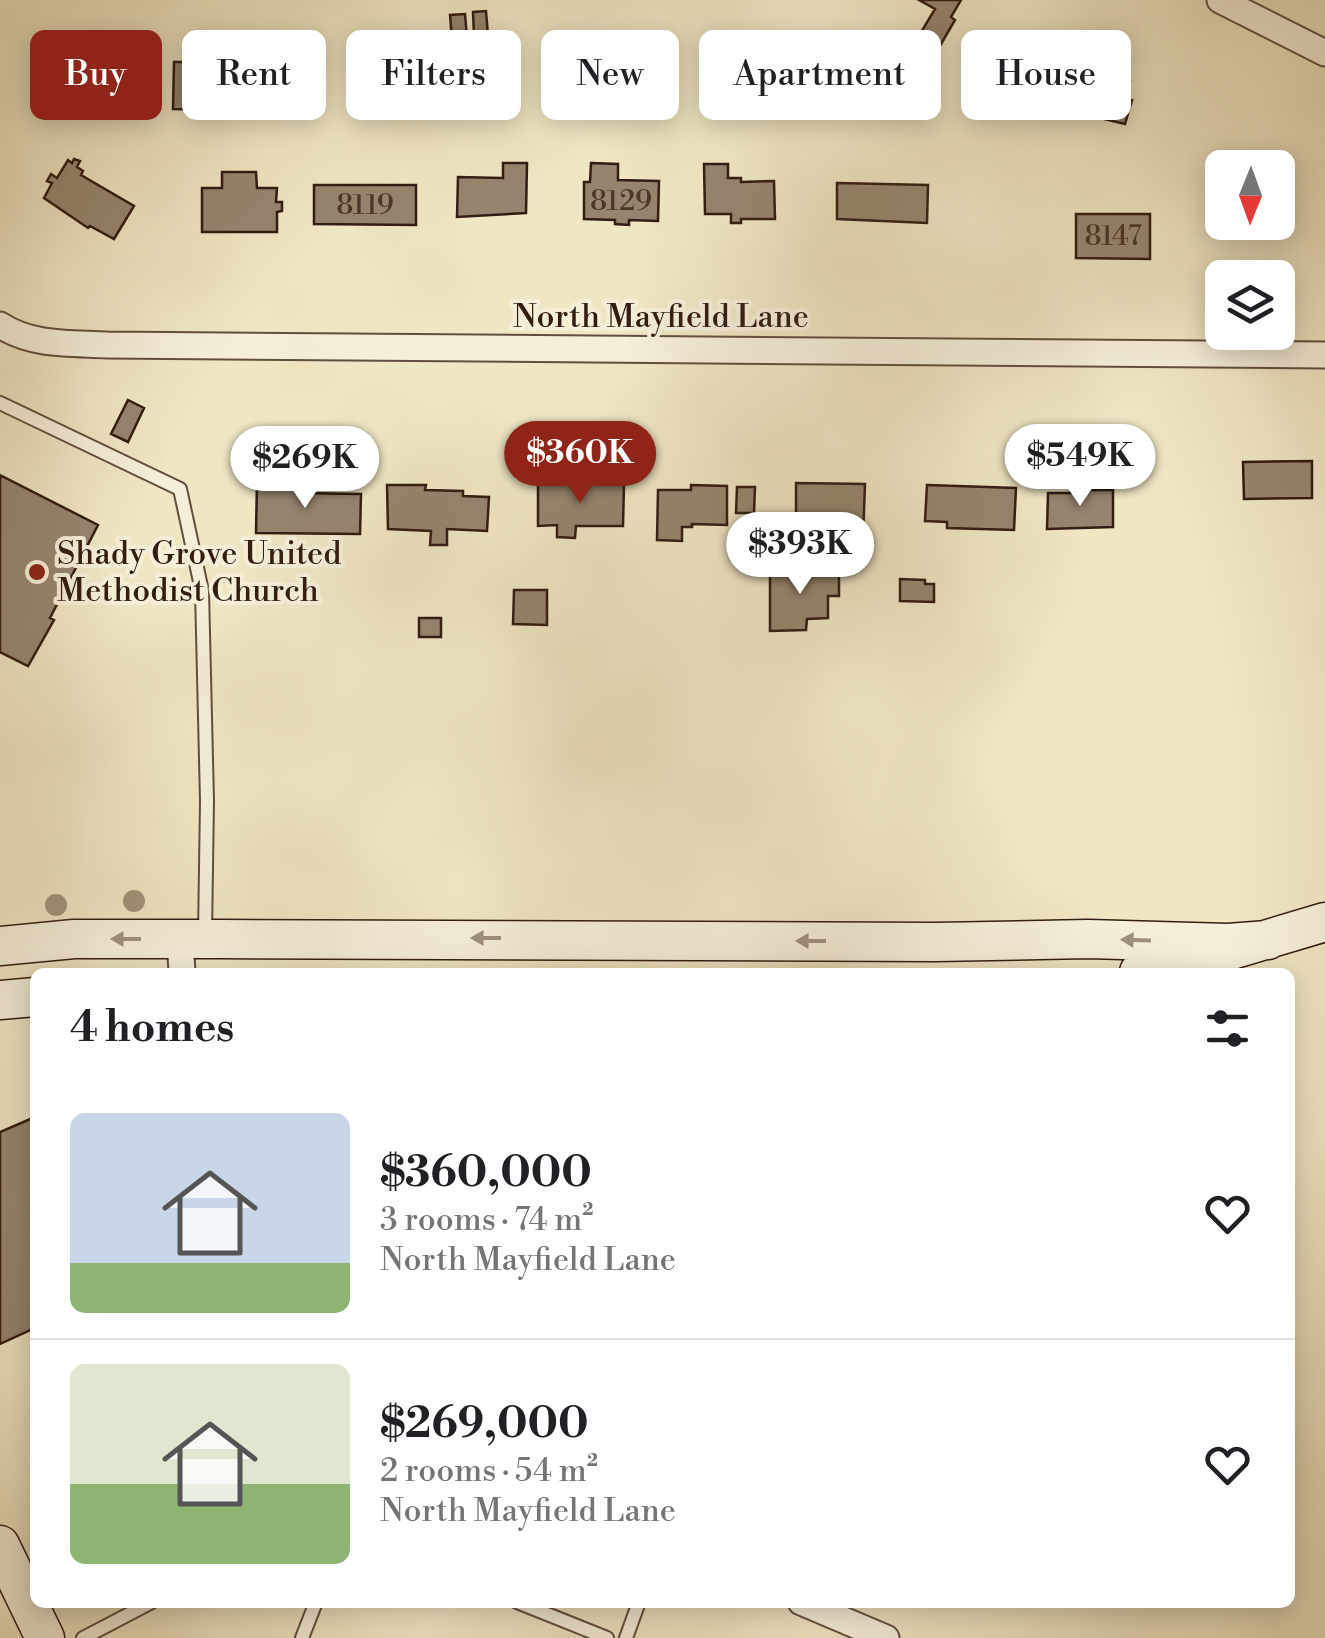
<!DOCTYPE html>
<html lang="en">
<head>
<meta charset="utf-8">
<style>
	:root { --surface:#fff; --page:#f6f6f6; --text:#202124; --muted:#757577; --line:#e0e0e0; --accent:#8f2418 }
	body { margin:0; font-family:"Libre Bodoni",serif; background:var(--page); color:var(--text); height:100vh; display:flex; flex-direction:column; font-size:38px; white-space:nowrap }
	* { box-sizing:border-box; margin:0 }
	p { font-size:32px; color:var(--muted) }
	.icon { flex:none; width:55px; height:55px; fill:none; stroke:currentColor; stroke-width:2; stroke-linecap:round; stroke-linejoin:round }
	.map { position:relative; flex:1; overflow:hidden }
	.side { position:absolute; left:30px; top:968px; width:1265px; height:640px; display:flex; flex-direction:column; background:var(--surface); border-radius:15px; box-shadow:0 5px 25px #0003 }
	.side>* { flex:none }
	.guide { position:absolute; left:30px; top:30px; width:1265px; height:90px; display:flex; gap:20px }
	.needle { width:65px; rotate:181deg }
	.buttons { position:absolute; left:1205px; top:150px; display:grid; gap:20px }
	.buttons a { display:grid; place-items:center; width:90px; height:90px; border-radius:15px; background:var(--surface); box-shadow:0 5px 25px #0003; font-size:50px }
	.price { position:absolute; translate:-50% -85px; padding:0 22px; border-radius:35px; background:#fff; color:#222; font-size:32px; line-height:65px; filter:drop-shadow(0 2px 5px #0008) }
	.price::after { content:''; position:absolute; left:50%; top:60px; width:30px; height:22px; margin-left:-15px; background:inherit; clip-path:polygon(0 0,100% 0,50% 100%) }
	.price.selected { background:var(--accent); color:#fff }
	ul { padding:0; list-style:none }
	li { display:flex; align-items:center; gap:30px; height:250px; padding:0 40px }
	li+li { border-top:2px solid var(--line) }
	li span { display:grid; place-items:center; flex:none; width:280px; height:200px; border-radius:15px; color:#555 }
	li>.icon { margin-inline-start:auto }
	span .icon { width:120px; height:120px; fill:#fffc; stroke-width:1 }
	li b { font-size:42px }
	h2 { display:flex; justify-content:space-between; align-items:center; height:120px; padding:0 40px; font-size:42px }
	.chip { padding:0 35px; border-radius:15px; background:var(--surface); box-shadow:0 5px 25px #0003; font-size:35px; line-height:90px }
	.chip.selected { background:var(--accent); color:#fff }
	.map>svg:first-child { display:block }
	.building { fill:#95856e; stroke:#331c11; stroke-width:2.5 }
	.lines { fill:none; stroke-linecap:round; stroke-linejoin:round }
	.service-casing { stroke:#624e3e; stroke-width:16 }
	.minor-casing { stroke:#624e3e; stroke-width:29 }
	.secondary-casing { stroke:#331c11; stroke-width:41 }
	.service { stroke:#f5efd9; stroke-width:12 }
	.minor { stroke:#f5efd9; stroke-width:25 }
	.secondary { stroke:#f5efd9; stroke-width:38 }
	.tree { fill:#a1927a }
	.oneway { fill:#9e907f }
	.poi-dot { fill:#8f2418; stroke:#f5efd9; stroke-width:4 }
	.labels { text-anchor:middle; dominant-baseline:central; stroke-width:8; stroke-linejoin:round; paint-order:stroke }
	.number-label { font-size:28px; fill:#4c3628 }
	.street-label { font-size:32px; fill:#331c11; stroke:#f5efd9 }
	.poi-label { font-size:32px; fill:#331c11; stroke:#f5efd9; text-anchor:start }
</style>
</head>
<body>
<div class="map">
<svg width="1325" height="1638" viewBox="0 0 1325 1638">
	<rect width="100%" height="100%" fill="#efe6c4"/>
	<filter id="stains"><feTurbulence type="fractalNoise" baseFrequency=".002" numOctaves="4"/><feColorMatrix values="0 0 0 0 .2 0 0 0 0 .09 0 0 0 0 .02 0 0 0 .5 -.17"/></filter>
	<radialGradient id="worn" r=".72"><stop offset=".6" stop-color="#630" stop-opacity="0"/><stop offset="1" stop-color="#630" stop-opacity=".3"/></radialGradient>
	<path class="building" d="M919 0H961L951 17 955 20 937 51 917 39 935 9Z
		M486 11 488 35 474 36 473 12Z
		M465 14 467 38 452 39 450 15Z
		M174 62H207V110L173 109Z
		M1056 63 1130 81 1125 98 1132 100 1125 124 1046 105Z
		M245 82H266L265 98H244Z
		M74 159 80 161 77 167 83 171 81 175 134 206 114 239 90 226 88 228 44 198 52 183 47 181 51 174 57 178 68 160 72 163Z
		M503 163H527L526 213 457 217 458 177 503 178Z
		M591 163 618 164V180L659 181 658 221 629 220V225L615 224V220L584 219V182H590Z
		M704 164H728V178H741V182L774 181 775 219H741V223H731V214H705Z
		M222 172H256L257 188H277L276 202H282V211L277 212V232H202V188H222Z
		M837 183 928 185 927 223 837 219Z
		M314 185H416V225L314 224Z
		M1076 214H1150V259L1076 258Z
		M128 400 144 408 128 442 111 434Z
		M1312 461V498L1244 499 1243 462Z
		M0 475 98 525 50 618 54 620 28 666 0 652Z
		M257 481 296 482V493L361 494 360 534 256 533Z
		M538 483 624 484 623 526H576L575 538 557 537V525L538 526Z
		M796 483 865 484 863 539H838V525L796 524Z
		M387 485H426L425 490 463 491V496L489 497 487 531 447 529V545H430L431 531 388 529Z
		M691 485 727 486V525L692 524V527H682V541L657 540 658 490H691Z
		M927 485 1016 488 1014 530 947 528V522L925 521Z
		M1071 485H1083V490H1113V527L1047 529 1048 493H1071Z
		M737 487H755L754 513H736Z
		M770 570H839V596H828V618L807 619 806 630 770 631Z
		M900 579 925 580V584H934V602L900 601Z
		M514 590H547V625L513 624Z
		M419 618H441V637H419Z
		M35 1117V1328L0 1344V1132Z"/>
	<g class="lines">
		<g class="service-casing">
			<path id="service" d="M0 403 180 489 202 591 207 801 205 934
				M517 1602 607 1638
				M83 1638 152 1602
				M302 1638 316 1602
				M626 1638 639 1602"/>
		</g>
		<g class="minor-casing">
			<path id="minor" d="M1220 0 1325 53
				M0 325C32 346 70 343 107 345L1325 355
				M180 939 182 972
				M801 1602 886 1638"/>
		</g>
		<g class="secondary-casing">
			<path id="secondary" d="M0 946 74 939H222L936 942 1088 939 1228 943 1268 940
				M1139 972 1198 960 1325 922
				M0 1000 35 997
				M0 1545 45 1638"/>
		</g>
		<use href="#service" class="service"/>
		<use href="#minor" class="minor"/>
		<use href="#secondary" class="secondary"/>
	</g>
	<g class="tree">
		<circle cx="134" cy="901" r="11"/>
		<circle cx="56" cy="905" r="11"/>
	</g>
	<defs><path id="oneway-solid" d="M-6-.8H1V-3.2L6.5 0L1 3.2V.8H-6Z" transform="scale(2.5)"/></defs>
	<g class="oneway">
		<use href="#oneway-solid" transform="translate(486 938) rotate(-180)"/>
		<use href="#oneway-solid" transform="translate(126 939) rotate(180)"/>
		<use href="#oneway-solid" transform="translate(1136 940) rotate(-178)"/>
		<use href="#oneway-solid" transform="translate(811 941) rotate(-180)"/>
	</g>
	<circle class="poi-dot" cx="37" cy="572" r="10"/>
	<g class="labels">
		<g class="number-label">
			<text x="621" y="201">8129</text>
			<text x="365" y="205">8119</text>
			<text x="1113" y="236">8147</text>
		</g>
		<g class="street-label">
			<text x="661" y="317">North Mayfield Lane</text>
		</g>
		<g class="poi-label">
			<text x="57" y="554">Shady Grove United<tspan x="57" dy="37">Methodist Church</tspan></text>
		</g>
	</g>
	<rect width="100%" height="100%" filter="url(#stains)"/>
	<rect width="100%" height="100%" fill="url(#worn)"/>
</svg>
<div class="buttons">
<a><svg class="needle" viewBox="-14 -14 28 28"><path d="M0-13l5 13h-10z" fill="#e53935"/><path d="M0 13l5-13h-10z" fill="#757577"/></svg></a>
<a><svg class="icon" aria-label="layers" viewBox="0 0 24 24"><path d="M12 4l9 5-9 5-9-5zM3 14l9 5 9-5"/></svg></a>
</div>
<b class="price selected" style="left:580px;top:506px">$360K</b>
<b class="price" style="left:1080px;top:509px">$549K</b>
<b class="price" style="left:305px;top:511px">$269K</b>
<b class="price" style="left:800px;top:597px">$393K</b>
<div class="guide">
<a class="chip selected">Buy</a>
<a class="chip">Rent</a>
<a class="chip">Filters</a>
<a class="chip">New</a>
<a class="chip">Apartment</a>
<a class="chip">House</a>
</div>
<section class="side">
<h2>4 homes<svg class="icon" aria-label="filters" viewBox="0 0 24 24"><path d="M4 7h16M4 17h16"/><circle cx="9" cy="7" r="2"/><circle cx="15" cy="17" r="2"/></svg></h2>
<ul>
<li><span style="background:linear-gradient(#c9d6e8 75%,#8fb573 0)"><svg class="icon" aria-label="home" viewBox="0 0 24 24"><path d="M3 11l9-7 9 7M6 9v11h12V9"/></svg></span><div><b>$360,000</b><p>3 rooms · 74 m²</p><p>North Mayfield Lane</p></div><svg class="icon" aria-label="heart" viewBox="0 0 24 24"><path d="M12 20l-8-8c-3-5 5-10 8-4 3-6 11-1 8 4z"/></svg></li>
<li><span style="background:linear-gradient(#dfe7d0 60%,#8fb573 0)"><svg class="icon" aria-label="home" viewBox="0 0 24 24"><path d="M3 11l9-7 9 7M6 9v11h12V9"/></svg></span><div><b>$269,000</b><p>2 rooms · 54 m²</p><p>North Mayfield Lane</p></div><svg class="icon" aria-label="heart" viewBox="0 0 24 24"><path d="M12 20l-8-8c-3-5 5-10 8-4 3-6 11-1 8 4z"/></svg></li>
</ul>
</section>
</div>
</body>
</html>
